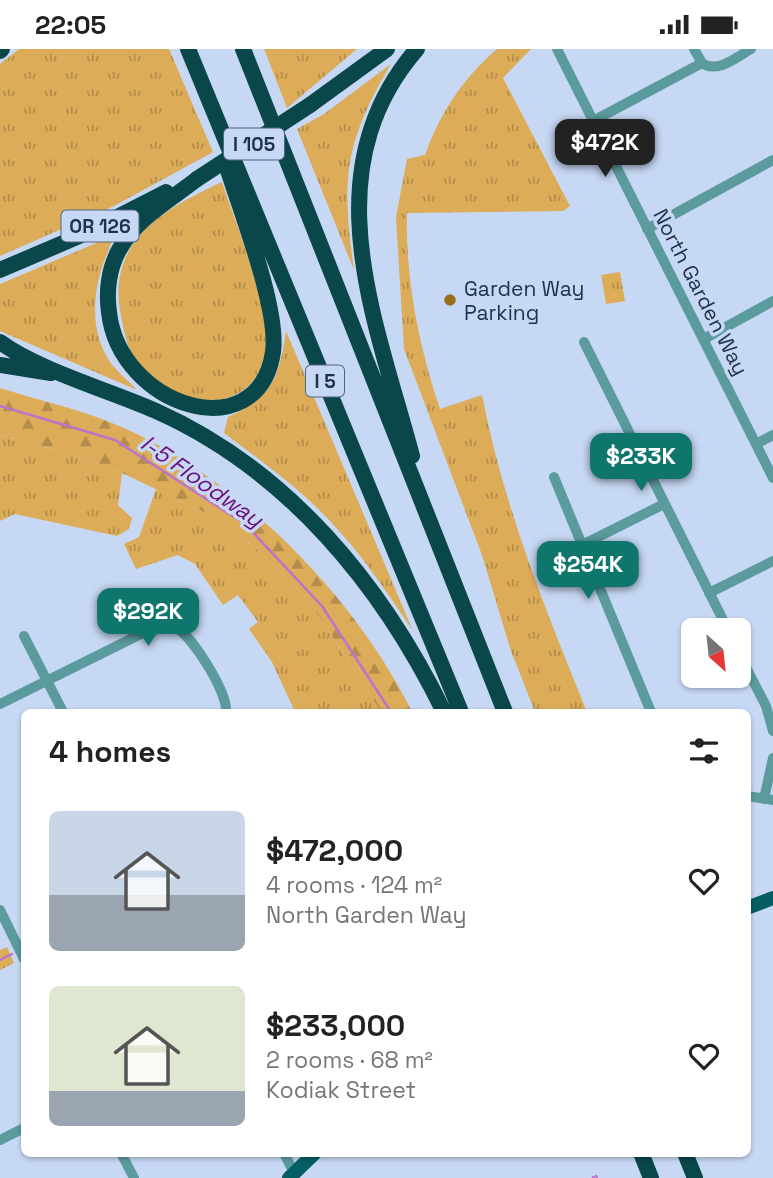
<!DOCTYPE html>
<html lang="en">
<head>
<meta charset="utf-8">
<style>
	:root { --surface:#fff; --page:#f2f2f2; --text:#222; --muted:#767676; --accent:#0f766e }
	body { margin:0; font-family:"Space Grotesk",sans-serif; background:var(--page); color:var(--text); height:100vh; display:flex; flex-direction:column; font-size:26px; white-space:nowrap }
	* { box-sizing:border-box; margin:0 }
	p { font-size:23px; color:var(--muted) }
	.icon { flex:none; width:38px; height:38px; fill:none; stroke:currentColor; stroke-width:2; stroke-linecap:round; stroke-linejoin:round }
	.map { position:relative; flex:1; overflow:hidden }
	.side { position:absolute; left:21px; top:660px; width:730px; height:448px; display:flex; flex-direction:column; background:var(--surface); border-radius:10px; box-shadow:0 2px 5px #0004 }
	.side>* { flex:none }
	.needle { width:46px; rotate:153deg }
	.fabs { position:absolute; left:681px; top:569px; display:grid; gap:14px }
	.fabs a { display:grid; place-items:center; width:70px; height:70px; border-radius:10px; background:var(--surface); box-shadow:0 2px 5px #0004; font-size:35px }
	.price { position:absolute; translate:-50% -60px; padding:0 16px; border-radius:14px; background:var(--accent); color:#fff; font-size:23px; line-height:46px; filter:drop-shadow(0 2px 4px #0008) }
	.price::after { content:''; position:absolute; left:50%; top:42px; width:21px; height:16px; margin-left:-10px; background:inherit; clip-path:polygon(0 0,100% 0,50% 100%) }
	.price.current { background:#222; color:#fff }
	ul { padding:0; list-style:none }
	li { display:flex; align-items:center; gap:21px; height:175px; padding:0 28px }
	li span { display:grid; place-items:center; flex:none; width:196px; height:140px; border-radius:10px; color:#555 }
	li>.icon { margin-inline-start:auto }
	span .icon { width:84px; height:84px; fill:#fffc; stroke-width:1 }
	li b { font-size:30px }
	h2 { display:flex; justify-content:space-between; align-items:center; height:84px; padding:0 28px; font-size:30px }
	.status { display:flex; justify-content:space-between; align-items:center; height:49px; padding:0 35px; background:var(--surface); direction:ltr }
	.status svg { height:19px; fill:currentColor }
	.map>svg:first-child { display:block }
	.grass { fill:url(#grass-tufts) }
	.forest { fill:url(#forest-firs) }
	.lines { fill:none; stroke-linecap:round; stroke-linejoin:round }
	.stream { stroke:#bb74cc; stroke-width:2.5 }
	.minor { stroke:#5b9b9e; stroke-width:10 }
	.major { stroke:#035f63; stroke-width:14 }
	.highway { stroke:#09474a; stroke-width:16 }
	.highway-bridge { stroke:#09474a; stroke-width:16 }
	.poi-dot { fill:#996f1c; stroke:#c7d8f4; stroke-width:2.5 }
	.labels { text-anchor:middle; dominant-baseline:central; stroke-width:7; stroke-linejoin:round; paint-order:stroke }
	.shield { fill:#c7d8f4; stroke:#53647e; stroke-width:2 }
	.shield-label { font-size:19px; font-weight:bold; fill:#21324c }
	.poi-label { font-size:21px; fill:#21324c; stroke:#c7d8f4; text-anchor:start }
	.street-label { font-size:21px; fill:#21324c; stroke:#c7d8f4 }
	.water-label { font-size:23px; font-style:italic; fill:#6b0f7e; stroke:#c7d8f4 }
</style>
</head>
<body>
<div class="status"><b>22:05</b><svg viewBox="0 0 49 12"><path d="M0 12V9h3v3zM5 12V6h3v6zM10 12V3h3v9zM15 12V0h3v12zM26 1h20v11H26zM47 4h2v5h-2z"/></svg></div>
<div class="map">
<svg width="773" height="1129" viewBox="0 0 773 1129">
	<defs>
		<pattern id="grass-tufts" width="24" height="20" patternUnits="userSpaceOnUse" patternTransform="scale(1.75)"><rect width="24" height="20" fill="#ddac58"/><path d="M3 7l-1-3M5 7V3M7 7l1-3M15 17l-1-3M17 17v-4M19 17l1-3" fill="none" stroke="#b38d4b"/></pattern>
		<pattern id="forest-firs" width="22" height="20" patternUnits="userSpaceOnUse" patternTransform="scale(1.75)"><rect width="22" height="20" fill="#ddac58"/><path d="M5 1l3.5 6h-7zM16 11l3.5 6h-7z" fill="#b38d4b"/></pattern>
	</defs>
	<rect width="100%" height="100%" fill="#c7d8f4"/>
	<path class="grass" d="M19 0H169L213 103 114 157 0 207V15Z
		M264 0H357L287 59Z
		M497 0H531L503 29 570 157 563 162 407 164C405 229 419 298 440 360L482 346C503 455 545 560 587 663H535L511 602 482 506 404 300 396 168 407 110 425 106C440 64 463 29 497 0Z
		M391 15C344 94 341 131 354 221L297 80 324 65Z
		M222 133C235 173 270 257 266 296 259 371 172 363 136 312 127 300 124 282 121 267 106 192 162 161 222 133Z
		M115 186C96 225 84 273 110 313 117 323 129 332 137 341L0 282V235Z
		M620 223 625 252 606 255 601 226Z
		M286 282 413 582C387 543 361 504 328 470 297 437 260 411 224 384L228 368C271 349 280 327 286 282Z
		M0 386 76 406 122 424 118 456 132 469 129 480 117 487 15 465 0 472Z
		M156 440 212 467 257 500 308 550 381 663H295L272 613 249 580 258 573 238 546 223 556 195 515 178 506 136 520 124 495 139 488Z
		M7 898 14 914 0 921V901Z"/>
	<path class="forest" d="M0 339C37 351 76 359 112 374 234 424 355 546 412 663H381L308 550 257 500 212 467 122 424 76 406 0 386Z"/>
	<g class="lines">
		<path class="stream" d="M0 357 115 391 245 475 322 557 391 663
			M0 911 12 905
			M596 1127 597 1129
			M593 1128 594 1129"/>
		<path class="minor" d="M557 0 773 429
			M694 0 702 14
			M593 72 702 14C717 25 737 8 751 0
			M647 180 773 111
			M704 290 773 252
			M584 293 728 581
			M756 395 773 386
			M554 428 651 663
			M582 496 664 455
			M709 544 773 512
			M24 587 63 663
			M738 603 766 657 773 682
			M0 655 161 575C167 576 172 576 177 579 194 590 228 644 226 663
			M747 747 773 751
			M764 750 773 709
			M0 861 24 910
			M0 1091 24 1079
			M121 1104 134 1129
			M284 1104 294 1124"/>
		<path class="major" d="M747 859 773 849
			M289 1129 315 1104"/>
		<path class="highway" d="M188 0 461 663
			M243 0 505 663
			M0 2 2 0
			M310 56 387 0
			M197 130C169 152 137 169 119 201 109 219 106 242 109 263 119 357 258 402 273 303 279 260 241 163 227 118
			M0 221 84 185 166 143
			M0 293C38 321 111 342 156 362 288 421 382 536 444 663
			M0 316 51 324
			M412 407C376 271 311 122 417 0
			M641 1104 651 1129
			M685 1104 695 1129"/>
		<path class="highway-bridge" d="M197 130 310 56"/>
	</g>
	<circle class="poi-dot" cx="450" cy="251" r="7"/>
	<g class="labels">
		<g class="shield">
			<rect x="224" y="79.5" width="60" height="31" rx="5"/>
			<rect x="61.5" y="161.5" width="77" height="31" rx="5"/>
			<rect x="306" y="316.5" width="38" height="31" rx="5"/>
		</g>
		<g class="shield-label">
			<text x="254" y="95">I 105</text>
			<text x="100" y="177">OR 126</text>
			<text x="325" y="332">I 5</text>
		</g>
		<g class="poi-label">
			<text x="464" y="239">Garden Way<tspan x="464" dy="24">Parking</tspan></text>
		</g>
		<g class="street-label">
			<text transform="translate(701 243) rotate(63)">North Garden Way</text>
		</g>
		<g class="water-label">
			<text transform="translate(202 432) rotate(35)">I-5 Floodway</text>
		</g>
	</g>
</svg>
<div class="fabs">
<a><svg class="needle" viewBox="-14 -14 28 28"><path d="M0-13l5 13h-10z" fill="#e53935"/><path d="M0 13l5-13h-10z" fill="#767676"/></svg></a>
</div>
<b class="price current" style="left:605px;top:130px">$472K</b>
<b class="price" style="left:641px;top:444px">$233K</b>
<b class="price" style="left:588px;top:552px">$254K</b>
<b class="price" style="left:148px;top:599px">$292K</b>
<section class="side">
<h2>4 homes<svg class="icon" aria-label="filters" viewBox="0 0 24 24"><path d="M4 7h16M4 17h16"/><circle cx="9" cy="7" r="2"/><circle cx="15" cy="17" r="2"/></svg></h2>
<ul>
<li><span style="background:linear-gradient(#c9d6e8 60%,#9aa5b1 0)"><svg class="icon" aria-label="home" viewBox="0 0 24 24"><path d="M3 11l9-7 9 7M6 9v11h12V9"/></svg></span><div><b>$472,000</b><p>4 rooms · 124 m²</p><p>North Garden Way</p></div><svg class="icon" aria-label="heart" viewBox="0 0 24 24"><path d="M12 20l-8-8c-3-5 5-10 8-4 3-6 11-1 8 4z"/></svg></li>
<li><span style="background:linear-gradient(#dfe7d0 75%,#9aa5b1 0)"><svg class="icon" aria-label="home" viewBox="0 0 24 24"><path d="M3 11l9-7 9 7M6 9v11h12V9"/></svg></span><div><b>$233,000</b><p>2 rooms · 68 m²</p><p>Kodiak Street</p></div><svg class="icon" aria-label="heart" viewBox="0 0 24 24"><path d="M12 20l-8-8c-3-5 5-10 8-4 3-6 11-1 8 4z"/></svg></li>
</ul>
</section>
</div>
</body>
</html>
